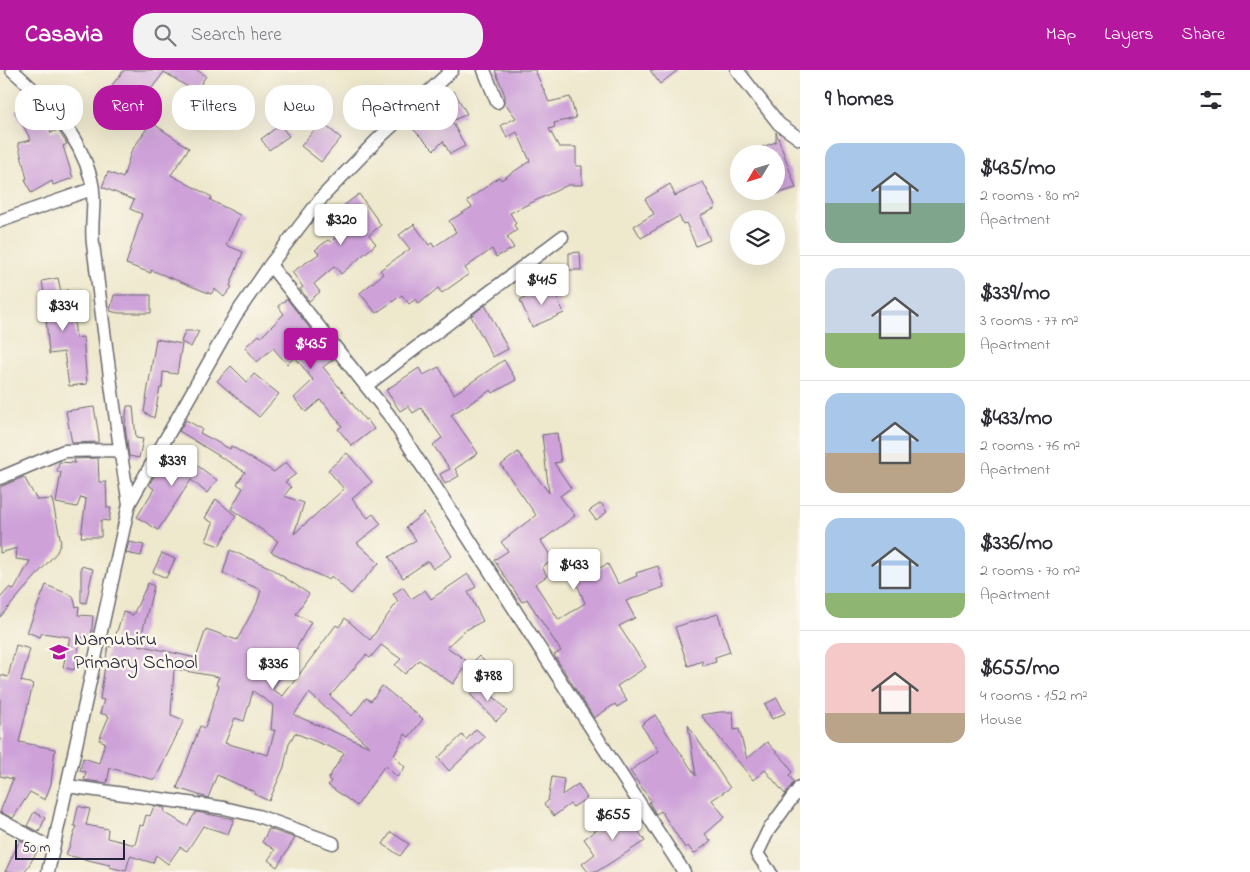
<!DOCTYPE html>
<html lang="en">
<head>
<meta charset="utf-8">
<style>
	:root { --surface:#fff; --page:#f2f2f3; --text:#2b2b33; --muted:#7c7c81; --line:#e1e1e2; --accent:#b5179e }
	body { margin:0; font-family:"Indie Flower",sans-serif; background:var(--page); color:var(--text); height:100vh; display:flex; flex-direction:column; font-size:19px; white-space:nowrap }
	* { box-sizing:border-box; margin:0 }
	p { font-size:16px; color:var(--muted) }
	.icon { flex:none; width:28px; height:28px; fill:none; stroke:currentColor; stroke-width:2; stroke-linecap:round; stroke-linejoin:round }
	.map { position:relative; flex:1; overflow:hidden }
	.panel { display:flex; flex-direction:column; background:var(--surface); width:450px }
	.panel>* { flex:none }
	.top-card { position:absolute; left:15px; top:15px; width:475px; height:45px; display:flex; gap:10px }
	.needle { width:32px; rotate:232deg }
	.buttons { position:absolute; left:730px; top:75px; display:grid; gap:10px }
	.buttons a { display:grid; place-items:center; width:55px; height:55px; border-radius:50%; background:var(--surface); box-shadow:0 5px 20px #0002; font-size:25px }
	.scale { position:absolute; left:15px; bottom:12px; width:110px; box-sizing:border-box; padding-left:5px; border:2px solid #22223b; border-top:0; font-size:14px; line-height:18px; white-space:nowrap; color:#22223b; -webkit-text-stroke:4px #fbf7ec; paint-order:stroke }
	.price { position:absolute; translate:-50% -42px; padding:0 11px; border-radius:5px; background:#fff; color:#222; font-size:16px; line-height:32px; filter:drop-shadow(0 1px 2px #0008) }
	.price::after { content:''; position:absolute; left:50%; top:30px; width:15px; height:11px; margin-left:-8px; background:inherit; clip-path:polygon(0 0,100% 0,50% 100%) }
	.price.active { background:var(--accent); color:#fff }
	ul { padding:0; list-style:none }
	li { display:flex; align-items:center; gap:15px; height:125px; padding:0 25px }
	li+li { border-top:1px solid var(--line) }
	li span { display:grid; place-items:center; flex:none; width:140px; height:100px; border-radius:15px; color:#555 }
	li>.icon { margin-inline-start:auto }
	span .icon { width:60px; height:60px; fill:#fffc; stroke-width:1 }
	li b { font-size:21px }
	h2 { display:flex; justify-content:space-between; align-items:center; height:60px; padding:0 25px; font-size:21px }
	.chip { padding:0 18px; border-radius:20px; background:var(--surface); box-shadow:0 5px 20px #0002; font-size:18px; line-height:45px }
	.chip.active { background:var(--accent); color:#fff }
	header { display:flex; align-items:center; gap:30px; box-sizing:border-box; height:70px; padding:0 25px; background:var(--accent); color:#fff }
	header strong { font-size:24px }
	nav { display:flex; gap:28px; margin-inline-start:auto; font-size:18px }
	.search { width:350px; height:45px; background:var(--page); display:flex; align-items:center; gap:12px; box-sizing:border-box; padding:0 18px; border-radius:20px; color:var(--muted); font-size:19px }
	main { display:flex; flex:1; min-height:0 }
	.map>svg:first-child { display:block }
	.building { fill:#cea2d9; fill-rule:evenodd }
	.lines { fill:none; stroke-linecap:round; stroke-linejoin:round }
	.street-casing { stroke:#69676e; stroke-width:15 }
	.street { stroke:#fff; stroke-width:12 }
	.labels { text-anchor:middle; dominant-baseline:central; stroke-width:5; stroke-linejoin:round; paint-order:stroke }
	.poi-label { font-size:20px; fill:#22223b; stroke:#fbf7ec; text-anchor:start }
</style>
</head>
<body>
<header>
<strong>Casavia</strong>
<div class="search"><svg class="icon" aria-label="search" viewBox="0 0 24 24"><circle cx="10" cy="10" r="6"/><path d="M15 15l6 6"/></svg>Search here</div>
<nav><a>Map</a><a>Layers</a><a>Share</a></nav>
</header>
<main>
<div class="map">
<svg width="800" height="802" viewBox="0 0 800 802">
	<rect width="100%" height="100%" fill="#fbf7ec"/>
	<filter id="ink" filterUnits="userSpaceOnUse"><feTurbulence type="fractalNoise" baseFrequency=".02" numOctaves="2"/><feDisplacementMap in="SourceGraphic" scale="10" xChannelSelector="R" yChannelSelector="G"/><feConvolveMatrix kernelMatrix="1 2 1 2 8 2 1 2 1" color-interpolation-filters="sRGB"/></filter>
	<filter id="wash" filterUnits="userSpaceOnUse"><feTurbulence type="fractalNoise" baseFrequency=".0096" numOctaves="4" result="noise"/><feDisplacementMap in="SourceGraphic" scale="20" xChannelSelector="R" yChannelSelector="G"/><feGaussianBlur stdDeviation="1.12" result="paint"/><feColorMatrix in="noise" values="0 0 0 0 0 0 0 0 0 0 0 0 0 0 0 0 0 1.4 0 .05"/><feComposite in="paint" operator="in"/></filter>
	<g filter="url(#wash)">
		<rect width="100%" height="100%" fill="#eee8cd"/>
		<g id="blocks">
			<path class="building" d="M124 0H197L206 6 196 22 164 2 139 35 112 15Z
				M495 0H535L549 32 570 27 576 48 554 53 555 57 549 59 559 77H576V96H582V115H568L510 143 516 153 514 155 517 160 507 167 514 178 496 187 492 179 465 198 469 204 442 223 438 218 419 234 416 229 409 234 402 225 376 243 360 223 383 204 380 200 410 179 399 165 414 154 429 175 432 173 434 177 456 162 449 151 472 137 467 131 499 107 501 110 530 91 517 62 507 68 501 55 516 48 505 33V26Z
				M650 0H678L660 14Z
				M454 21 467 44 452 51 465 76 450 84 443 71 434 80 408 54 432 33Z
				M32 32 46 56 49 55 51 63 58 60 67 74 63 76 73 108 53 115 52 111 31 123 25 109H27L18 73 31 70 15 41Z
				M151 52 189 78 171 105 212 127 210 130 240 145 226 175 243 182 230 216 232 217 224 227 215 219 211 224 151 200V203L126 194 142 144 130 139 134 130 102 117 108 102 123 108 131 82Z
				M321 52 341 68 321 92 301 76Z
				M280 55 289 66 269 80 261 69Z
				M776 62 796 118 776 124V84H748V82L776 72Z
				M703 112 716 138 700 146 710 170 696 176 686 153 683 154 679 146 641 168 634 156 654 144 645 129 670 114 675 126Z
				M359 124 381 155 369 165 376 174 341 204 335 196 314 214 320 222 309 231 300 219 303 217 292 202 319 184 315 180 328 170 331 172 336 167 334 165 347 154 338 140Z
				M580 182 581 200H569V183Z
				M58 208 61 222 68 220 66 250H74L76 268 83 267 87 314 69 316 64 282 49 284 46 248H43L44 223 42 211Z
				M552 216 564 243 532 257 520 230Z
				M114 225H151V243H118L110 241Z
				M287 229 334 289 323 297 365 350 367 349 374 359 352 376 338 359 342 356 325 334 320 330 306 342 294 328 313 310 295 287 287 294 273 278 257 292 245 277 259 265 261 267 284 244 278 236Z
				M485 235 508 279 493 287 471 246Z
				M185 261H199L191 277 181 272Z
				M156 269 182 274 177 304 163 302 162 318H160L154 348 144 342Z
				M504 290 516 310 493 323 491 320 451 345 478 383 455 399 459 406 445 414 440 404 450 399 433 375 442 368 421 338 413 343 408 336 400 341 386 320 419 298 423 305 439 297 454 324Z
				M231 296 247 312 254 304 279 324 259 347 217 311Z
				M127 336H133L136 368 143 369 139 388 129 386 125 355Z
				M94 337 99 366 98 372 72 373 66 341Z
				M186 350 202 359 200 363 230 379 231 376 274 402 286 392 296 404 285 412 291 417 284 426 304 433 294 464 344 419 328 400 347 383 372 412 352 429 368 448 373 444 381 454 357 473 379 493 351 524 331 506 329 510 271 482 278 471 231 439 243 418 237 414 245 402 179 361Z
				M557 363 561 392 554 393 571 418 560 426 575 446 541 471 553 490 542 497 547 506 535 514 559 550 585 533 576 512 595 504 593 501 608 494 618 514 637 506 636 503 658 496 664 517 626 531 635 548 619 556 646 597 617 616 627 631 617 637 615 634 594 648 554 585 561 581 527 529 522 532 494 490 508 481 501 472 536 445 501 395 518 382 549 423 542 365Z
				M172 377 217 410 207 423 191 410 158 460 137 447 154 419 149 415Z
				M98 388 99 412H106L107 438H111L109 451 101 450V467H81L86 429 81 427 77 437 56 433 61 402H57L59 392 75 393 74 389Z
				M24 407 37 430 52 429 61 472 57 482 0 547V528L10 517 14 520 30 491 16 489 17 478 0 483V417Z
				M216 429 236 446 219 476 206 471 213 453 205 448Z
				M601 433 607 442 596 450 589 441Z
				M424 443 452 486 433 499 428 491 403 508 389 487 416 470 406 457Z
				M129 472 144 475 141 486 126 483Z
				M230 480 269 497 309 524 296 544 311 552 273 620 283 626 336 555 339 557 345 548 370 570 398 531 393 524 403 517 411 529 425 520 431 529 468 504 476 517 468 522 483 551 464 561 447 577 468 592 453 614 419 590 405 604 395 595 401 589 381 575 370 588 366 585 330 626 352 646 366 628 371 631 382 616 423 649 409 667 405 664 394 686 405 697 397 707 385 695 357 736 328 715 331 711 328 709 344 683 295 663 289 673 284 697 269 731 254 724 255 722 217 705 208 728 177 718 200 656 205 658 219 615 216 614 219 607 174 599 171 645 184 650 155 710 110 698 107 713 84 710 86 702 80 701 83 688 99 693 105 672 99 670 109 646 100 643 104 630 100 629 108 576 112 577 123 542 133 545 148 513 154 516 139 575 196 588 206 559 237 570 257 533 261 520 223 503ZM253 621 273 635 271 660H275L268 685 225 673 235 648 244 651ZM309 623 370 677 294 645Z
				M162 483 175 489 166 508 153 502Z
				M81 496 93 499 86 533 81 532Z
				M46 515 73 526 76 537 79 536 78 545 93 546 91 569 81 567 74 600 63 597 70 567 42 563 40 567 27 562Z
				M718 544 730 582 715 587 716 592 703 596 702 591 688 596 675 557Z
				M16 575 30 579 21 611 33 614 19 672 55 679 51 714 45 730 30 722 13 748 0 742 13 709 0 706V605L8 607Z
				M479 586 494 601 485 609 471 594Z
				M481 613 507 641 496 651 470 624Z
				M777 628 785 643 772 649 765 634Z
				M720 642H733L734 660 739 659 747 689 767 672 787 693 792 702 789 705 794 712 785 724 765 700 753 710 701 645Z
				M655 645 696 706 688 655 730 718 712 730 725 747 705 764 711 771 694 784 688 776 685 778 661 741 656 744 649 732 651 731 630 701 659 681 641 655Z
				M476 659 485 667 449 701 438 688 462 665 466 670Z
				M552 707 564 709 562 725 578 714 587 728 573 737 570 734 554 746 544 734 548 731Z
				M78 736 90 739 86 755 108 759 107 768 135 775 140 755 143 756 146 745 150 746 154 736 165 738 164 742 187 756 196 742 234 749 228 764 203 756 187 781 180 777 168 794 156 785 153 793 130 786 126 801 109 797 110 795 66 785 77 756H74Z
				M627 738 636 751 633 753 645 771 596 802H588L582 794 595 784 584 769Z
				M34 742 45 748 39 762 27 756Z
				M269 759 295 768 277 797 268 790 275 780 262 772Z
				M391 762 409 774 400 786 383 774Z
				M20 770 38 780 25 802H5Z"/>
		</g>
	</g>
	<g filter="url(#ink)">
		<use href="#blocks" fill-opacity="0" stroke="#69676e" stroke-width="1"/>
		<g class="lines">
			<g class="street-casing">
				<path id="street" d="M12 0C46 30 79 63 91 109 97 130 90 152 93 174 104 260 114 348 129 434
					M484 0 497 32
					M737 0 779 54 800 69
					M0 151 92 119
					M270 195 389 345 684 802
					M367 315 562 167
					M0 408 64 381 119 380
					M67 716 224 738 258 746 333 773
					M0 750 53 779
					M48 802 129 434 235 246 270 195 323 126 378 69 452 0
					M770 802 757 784 768 761 800 717"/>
			</g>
			<use href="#street" class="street"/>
		</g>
	</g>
	<defs>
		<g id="school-bare" transform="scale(1.5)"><path d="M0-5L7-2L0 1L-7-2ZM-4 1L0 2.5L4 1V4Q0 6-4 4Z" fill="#b5179e" stroke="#fbf7ec" stroke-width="2.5" paint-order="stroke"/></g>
	</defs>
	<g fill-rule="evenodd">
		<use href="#school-bare" x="59" y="582"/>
	</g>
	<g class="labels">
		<g class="poi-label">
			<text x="74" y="570">Namubiru<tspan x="74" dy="23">Primary School</tspan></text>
		</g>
	</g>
</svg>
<div class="buttons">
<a><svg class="needle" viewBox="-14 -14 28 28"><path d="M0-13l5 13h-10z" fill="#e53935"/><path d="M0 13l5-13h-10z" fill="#7c7c81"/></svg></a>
<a><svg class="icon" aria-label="layers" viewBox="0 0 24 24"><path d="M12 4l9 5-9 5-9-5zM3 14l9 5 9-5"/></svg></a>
</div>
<div class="scale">50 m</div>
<b class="price" style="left:341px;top:176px">$320</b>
<b class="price" style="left:542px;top:236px">$415</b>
<b class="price" style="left:63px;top:262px">$334</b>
<b class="price active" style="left:311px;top:300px">$435</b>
<b class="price" style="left:172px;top:417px">$339</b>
<b class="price" style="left:574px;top:521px">$433</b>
<b class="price" style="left:273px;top:620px">$336</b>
<b class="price" style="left:488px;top:632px">$788</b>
<b class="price" style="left:613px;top:771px">$655</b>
<div class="top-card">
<a class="chip">Buy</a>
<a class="chip active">Rent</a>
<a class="chip">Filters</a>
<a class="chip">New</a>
<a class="chip">Apartment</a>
</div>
</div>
<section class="panel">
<h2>9 homes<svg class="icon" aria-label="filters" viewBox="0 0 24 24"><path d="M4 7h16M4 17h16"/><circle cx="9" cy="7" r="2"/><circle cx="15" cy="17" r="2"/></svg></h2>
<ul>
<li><span style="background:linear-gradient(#a9c7e8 60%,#7fa58c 0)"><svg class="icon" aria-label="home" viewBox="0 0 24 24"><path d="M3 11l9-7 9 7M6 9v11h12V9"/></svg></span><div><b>$435/mo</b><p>2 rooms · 80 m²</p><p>Apartment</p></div></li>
<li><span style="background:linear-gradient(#c9d6e8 65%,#8fb573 0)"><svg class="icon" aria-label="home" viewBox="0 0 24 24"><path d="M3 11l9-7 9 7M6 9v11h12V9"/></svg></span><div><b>$339/mo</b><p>3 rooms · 77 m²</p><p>Apartment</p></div></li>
<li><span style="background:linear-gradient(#a9c7e8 60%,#b9a48a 0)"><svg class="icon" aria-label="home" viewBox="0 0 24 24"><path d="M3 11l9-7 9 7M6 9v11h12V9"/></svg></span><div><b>$433/mo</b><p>2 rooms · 76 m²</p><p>Apartment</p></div></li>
<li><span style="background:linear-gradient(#a9c7e8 75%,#8fb573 0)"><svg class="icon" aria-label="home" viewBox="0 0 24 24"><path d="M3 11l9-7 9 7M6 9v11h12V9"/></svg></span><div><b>$336/mo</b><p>2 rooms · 70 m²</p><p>Apartment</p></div></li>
<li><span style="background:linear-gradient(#f6c9c9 70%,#b9a48a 0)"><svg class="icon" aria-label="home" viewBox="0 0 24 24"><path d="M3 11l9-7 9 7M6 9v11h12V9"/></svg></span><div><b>$655/mo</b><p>4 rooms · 152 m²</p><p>House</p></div></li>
</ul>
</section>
</main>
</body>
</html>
